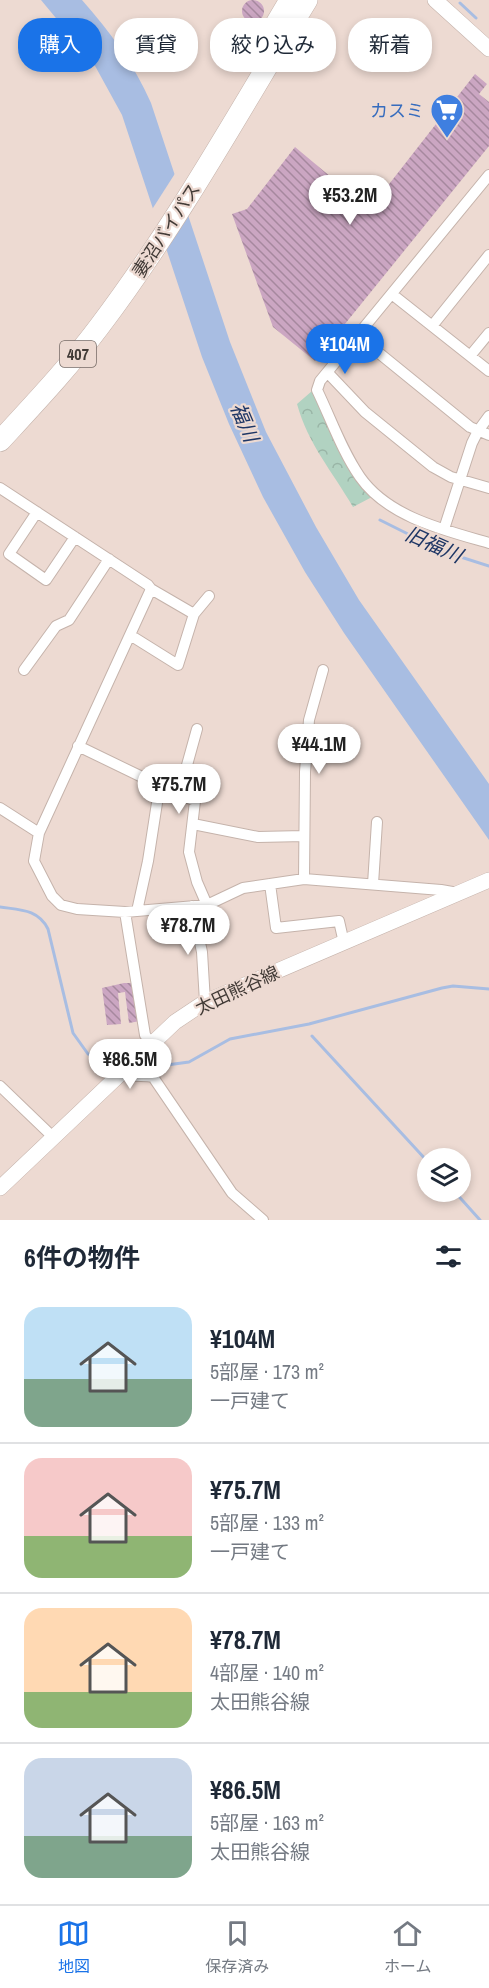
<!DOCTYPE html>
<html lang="ja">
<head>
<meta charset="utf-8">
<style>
	:root { --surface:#fff; --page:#f2f2f3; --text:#1f2937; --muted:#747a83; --line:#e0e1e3; --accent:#1a73e8 }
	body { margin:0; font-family:"Archivo Narrow","Noto Sans JP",sans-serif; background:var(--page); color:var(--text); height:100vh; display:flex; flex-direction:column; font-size:22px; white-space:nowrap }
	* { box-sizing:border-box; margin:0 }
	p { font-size:20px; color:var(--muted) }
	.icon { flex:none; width:33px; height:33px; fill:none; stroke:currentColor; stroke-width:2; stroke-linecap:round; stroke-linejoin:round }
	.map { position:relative; height:1220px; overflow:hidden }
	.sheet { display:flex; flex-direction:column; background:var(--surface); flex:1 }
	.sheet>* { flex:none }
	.guide { position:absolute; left:18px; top:18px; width:453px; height:54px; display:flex; gap:12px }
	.buttons { position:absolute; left:417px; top:1148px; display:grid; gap:12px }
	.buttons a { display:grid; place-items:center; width:54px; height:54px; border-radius:50%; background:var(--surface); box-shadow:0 3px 9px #0003; font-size:30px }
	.price { position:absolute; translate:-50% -51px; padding:0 14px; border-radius:21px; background:#fff; color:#222; font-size:20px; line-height:39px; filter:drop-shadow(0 2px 3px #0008) }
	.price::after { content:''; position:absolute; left:50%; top:36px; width:18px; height:14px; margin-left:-9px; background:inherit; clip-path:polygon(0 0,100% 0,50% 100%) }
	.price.selected { background:var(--accent); color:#fff }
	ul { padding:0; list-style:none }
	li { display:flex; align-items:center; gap:18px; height:150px; padding:0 24px }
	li+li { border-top:2px solid var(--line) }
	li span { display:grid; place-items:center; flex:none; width:168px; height:120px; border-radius:18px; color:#555 }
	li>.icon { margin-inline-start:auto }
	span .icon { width:72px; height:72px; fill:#fffc; stroke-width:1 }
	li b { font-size:26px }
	h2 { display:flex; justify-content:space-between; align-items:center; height:72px; padding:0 24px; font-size:26px }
	.chip { padding:0 21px; border-radius:24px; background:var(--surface); box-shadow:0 3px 9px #0003; font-size:21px; line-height:54px }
	.chip.selected { background:var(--accent); color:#fff }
	.tab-bar { display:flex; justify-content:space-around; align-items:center; height:84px; border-top:2px solid var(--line); background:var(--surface); font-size:16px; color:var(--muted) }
	.tab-bar a { display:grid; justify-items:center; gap:3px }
	.tab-bar .selected { color:var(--accent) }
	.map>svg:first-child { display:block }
	.forest { fill:url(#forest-crowns) }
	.water { fill:#a8bde2 }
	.pier { fill:#eddad2 }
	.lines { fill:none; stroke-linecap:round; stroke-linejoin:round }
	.stream { stroke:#a8bde2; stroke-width:3 }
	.building { fill:url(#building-back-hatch) }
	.street-casing { stroke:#c5b3ab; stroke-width:12 }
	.secondary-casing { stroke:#c5b3ab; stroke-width:16 }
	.highway-casing { stroke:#c5b3ab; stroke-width:22 }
	.street { stroke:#fff; stroke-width:10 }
	.secondary { stroke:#fff; stroke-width:15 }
	.highway { stroke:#fff; stroke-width:21 }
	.labels { text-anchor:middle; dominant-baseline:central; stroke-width:4.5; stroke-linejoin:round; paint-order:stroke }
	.shield { fill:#eddad2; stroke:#756a65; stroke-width:1.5 }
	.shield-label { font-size:16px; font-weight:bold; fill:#413a36 }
	.shop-label { font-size:18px; fill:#366cbe; stroke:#eddad2; text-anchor:end }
	.street-label { font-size:18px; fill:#413a36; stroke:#eddad2 }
	.water-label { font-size:20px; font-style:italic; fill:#1e3665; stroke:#eddad2 }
</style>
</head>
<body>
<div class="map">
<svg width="489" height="1220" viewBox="0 0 489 1220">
	<defs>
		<pattern id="forest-crowns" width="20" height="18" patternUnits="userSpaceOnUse" patternTransform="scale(1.5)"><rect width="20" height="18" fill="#b1d2c1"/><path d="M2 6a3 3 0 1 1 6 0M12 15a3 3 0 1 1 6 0" fill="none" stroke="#99b5a6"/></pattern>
		<pattern id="building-back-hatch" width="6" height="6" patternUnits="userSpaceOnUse" patternTransform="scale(1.5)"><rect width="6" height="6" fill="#cba6c2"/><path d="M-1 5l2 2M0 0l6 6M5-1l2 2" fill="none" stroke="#a6889e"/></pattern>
	</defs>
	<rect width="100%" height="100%" fill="#eddad2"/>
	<path class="forest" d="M312 391 372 497 353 507C332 471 308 444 297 404Z"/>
	<path class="water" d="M41 0H82C110 32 134 64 151 103L230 342 266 432 316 527 359 600 489 784V840L344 633 305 572 263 497 229 424 202 357 122 115 94 64Z"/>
	<path class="pier" d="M176 172 189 211 164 249 151 211Z"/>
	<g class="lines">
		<path class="stream" d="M460 3 476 18
			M380 520 442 551 489 566
			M0 907C20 910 38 909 48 929L73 1033 88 1054 116 1060
			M312 1036 428 1162
			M145 1068 189 1062 230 1039 309 1024 442 988 453 986 489 989
			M454 1191 480 1220"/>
	</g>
	<path class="building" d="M242 11a11 11 0 1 1 22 0a11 11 0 1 1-22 0Z
		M224 36a14 14 0 1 1 28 0a14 14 0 1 1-28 0Z
		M475 74 487 84 479 94 489 102V146L315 361 273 327 232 214 247 209 295 147 356 198 379 197Z
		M124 983H135L140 1021 129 1023 125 992 118 993 121 1024 107 1025 102 988Z"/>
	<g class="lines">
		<g class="street-casing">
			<path id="street" d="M489 175 320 381 317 390C331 419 342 451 360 477 388 517 444 530 489 543
				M393 295 489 371
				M432 326 489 255
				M358 336 470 427 489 435
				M470 356 489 333
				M328 373 365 412 433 467 451 477 489 488
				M0 488 148 585 151 589 39 833 34 861 52 896 61 905 77 909 125 912 207 905 243 888 304 879 441 890 458 893
				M37 512 9 554 46 580 75 537
				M444 529 472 443 478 431 489 416
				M151 589 194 614
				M130 635 178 665 194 614 209 596
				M24 670 56 626 69 620 109 559
				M197 729 179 794 195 801 189 852 197 882 207 905
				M78 746 140 776
				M0 808 39 833
				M193 824 258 837 304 836
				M304 879 305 772 309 720 323 670
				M270 884 276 928 339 921 344 943
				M373 884 377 822
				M192 906 202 952 205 1002
				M137 911 148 861 159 790 179 794
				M125 912 145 1035 151 1043
				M122 1071C132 1079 142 1074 153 1077L232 1193 263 1220
				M0 1086 53 1137"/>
		</g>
		<g class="secondary-casing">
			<path id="secondary" d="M435 0 489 49
				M0 1188 175 1022 205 1002 489 880"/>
		</g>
		<g class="highway-casing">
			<path id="highway" d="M271 32 290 0
				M0 441C34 404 69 367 99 327 177 224 240 110 307 0"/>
		</g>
		<use href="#street" class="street"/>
		<use href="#secondary" class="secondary"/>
		<use href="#highway" class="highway"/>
	</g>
	<defs>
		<g id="supermarket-pin" transform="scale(1.725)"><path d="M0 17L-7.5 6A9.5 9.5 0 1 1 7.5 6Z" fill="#3f7fe0" stroke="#eddad2"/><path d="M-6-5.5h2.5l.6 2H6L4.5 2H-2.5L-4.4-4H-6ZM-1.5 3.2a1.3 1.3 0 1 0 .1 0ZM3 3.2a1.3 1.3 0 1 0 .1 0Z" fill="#fff"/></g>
	</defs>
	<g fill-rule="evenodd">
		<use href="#supermarket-pin" x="447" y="110"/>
	</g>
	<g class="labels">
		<rect class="shield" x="60" y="341" width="36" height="26" rx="4.5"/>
		<g class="shield-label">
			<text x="78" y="354">407</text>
		</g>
		<g class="shop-label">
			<text x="424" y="110">カスミ</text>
		</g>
		<g class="street-label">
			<text transform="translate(166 230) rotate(-57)">妻沼バイパス</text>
			<text transform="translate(237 990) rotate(-25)">太田熊谷線</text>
		</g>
		<g class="water-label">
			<text transform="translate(245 422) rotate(67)">福川</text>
			<text transform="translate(434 544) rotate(24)">旧福川</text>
		</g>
	</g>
</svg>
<div class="buttons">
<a><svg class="icon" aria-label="layers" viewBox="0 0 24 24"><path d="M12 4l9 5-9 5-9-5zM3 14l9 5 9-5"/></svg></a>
</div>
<b class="price" style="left:350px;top:226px">¥53.2M</b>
<b class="price selected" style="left:345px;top:375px">¥104M</b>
<b class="price" style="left:319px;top:775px">¥44.1M</b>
<b class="price" style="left:179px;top:815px">¥75.7M</b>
<b class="price" style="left:188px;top:956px">¥78.7M</b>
<b class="price" style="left:130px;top:1090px">¥86.5M</b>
<div class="guide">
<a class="chip selected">購入</a>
<a class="chip">賃貸</a>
<a class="chip">絞り込み</a>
<a class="chip">新着</a>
</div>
</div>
<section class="sheet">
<h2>6件の物件<svg class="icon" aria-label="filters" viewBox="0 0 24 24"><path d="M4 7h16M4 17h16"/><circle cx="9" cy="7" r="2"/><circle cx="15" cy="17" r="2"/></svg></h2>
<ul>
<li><span style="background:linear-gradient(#bfe0f5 60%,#7fa58c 0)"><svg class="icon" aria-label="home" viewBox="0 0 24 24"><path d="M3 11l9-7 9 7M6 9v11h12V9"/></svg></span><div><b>¥104M</b><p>5部屋 · 173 m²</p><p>一戸建て</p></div></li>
<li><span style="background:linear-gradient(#f6c9c9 65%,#8fb573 0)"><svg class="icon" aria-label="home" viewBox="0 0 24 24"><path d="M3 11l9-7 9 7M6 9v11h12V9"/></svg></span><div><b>¥75.7M</b><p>5部屋 · 133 m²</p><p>一戸建て</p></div></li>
<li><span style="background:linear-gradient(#ffd9b3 70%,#8fb573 0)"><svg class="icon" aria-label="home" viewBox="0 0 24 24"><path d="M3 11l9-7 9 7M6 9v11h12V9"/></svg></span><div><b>¥78.7M</b><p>4部屋 · 140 m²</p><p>太田熊谷線</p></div></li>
<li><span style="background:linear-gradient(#c9d6e8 65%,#7fa58c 0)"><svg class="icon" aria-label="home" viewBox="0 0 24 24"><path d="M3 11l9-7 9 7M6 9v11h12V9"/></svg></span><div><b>¥86.5M</b><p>5部屋 · 163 m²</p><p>太田熊谷線</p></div></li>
</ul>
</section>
<nav class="tab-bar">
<a class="selected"><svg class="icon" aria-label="map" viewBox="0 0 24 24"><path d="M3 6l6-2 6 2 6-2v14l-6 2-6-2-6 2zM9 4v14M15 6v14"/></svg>地図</a>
<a><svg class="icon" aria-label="saved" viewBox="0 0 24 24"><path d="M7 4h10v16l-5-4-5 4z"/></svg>保存済み</a>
<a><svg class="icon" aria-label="home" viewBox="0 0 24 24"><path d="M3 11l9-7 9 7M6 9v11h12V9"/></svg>ホーム</a>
</nav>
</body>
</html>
